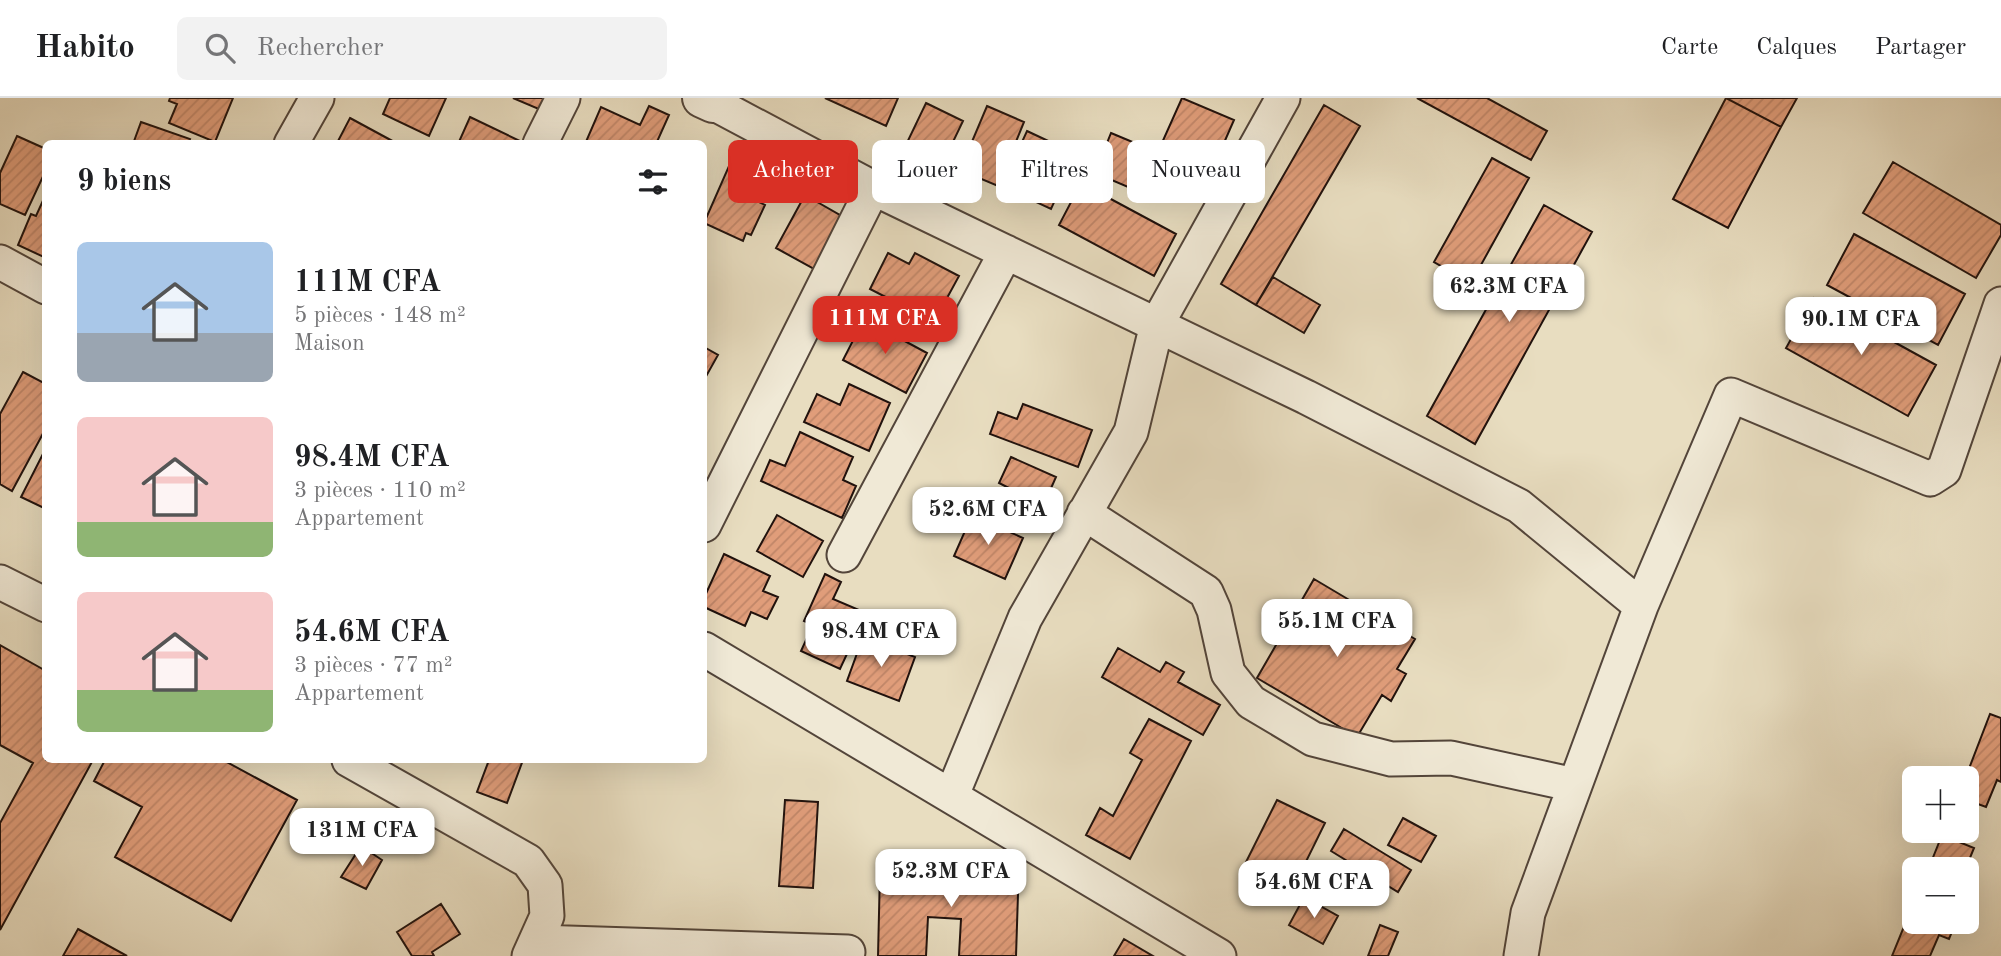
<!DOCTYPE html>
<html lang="fr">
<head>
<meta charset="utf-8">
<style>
	:root { --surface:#fff; --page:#f2f2f2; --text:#202124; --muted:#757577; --line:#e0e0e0; --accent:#d93025 }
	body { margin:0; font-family:"Old Standard TT",serif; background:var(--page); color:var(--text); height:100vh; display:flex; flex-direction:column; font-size:26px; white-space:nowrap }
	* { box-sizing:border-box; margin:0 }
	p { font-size:23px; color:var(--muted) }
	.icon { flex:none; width:38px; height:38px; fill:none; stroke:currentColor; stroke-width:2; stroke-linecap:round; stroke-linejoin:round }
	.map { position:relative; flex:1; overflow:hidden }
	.drawer { position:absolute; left:42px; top:42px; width:665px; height:623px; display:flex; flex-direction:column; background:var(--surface); border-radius:10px; box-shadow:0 7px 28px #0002 }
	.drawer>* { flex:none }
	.banner { position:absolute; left:728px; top:42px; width:665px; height:63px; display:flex; gap:14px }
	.tools { position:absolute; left:1902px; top:668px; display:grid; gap:14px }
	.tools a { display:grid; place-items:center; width:77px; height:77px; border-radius:10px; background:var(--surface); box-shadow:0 7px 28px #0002; font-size:35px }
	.price { position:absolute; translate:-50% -60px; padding:0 16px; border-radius:14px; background:#fff; color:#222; font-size:23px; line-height:46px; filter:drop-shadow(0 2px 4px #0008) }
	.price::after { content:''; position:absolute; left:50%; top:42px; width:21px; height:16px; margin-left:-10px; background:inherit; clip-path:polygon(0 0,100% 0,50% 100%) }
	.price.active { background:var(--accent); color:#fff }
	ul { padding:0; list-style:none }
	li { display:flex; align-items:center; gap:21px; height:175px; padding:0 35px }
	li span { display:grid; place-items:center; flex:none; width:196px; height:140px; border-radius:10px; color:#555 }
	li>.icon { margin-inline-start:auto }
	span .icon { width:84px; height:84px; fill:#fffc; stroke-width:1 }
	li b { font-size:30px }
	h2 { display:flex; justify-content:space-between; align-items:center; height:84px; padding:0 35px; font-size:30px }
	.tag { padding:0 24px; border-radius:10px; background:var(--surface); box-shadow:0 7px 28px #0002; font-size:24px; line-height:63px }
	.tag.active { background:var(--accent); color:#fff }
	header { display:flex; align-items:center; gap:42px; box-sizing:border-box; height:98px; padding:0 35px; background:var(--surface); border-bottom:2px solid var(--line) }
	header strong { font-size:33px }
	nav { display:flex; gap:38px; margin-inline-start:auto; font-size:24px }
	.search { width:490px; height:63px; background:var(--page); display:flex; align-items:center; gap:18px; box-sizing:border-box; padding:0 24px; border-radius:10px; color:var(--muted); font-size:26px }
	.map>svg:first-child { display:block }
	.building { fill:url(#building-hatch); stroke:#21120d; stroke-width:2 }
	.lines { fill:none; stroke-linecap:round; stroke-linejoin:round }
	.minor-casing { stroke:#53453a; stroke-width:37 }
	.tertiary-casing { stroke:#53453a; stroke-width:42 }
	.minor { stroke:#f0e9d6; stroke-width:33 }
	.tertiary { stroke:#f0e9d6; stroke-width:38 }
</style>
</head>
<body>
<header>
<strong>Habito</strong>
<div class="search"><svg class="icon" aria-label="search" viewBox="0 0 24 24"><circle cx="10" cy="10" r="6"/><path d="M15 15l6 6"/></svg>Rechercher</div>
<nav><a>Carte</a><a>Calques</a><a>Partager</a></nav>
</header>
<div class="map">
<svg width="2001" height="858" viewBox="0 0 2001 858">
	<defs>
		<pattern id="building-hatch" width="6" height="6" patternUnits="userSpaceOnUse" patternTransform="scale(1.75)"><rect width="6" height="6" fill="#e09d7a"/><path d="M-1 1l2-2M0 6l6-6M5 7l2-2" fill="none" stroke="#c08668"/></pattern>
	</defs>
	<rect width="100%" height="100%" fill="#e8ddc0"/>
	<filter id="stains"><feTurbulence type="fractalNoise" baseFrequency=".00286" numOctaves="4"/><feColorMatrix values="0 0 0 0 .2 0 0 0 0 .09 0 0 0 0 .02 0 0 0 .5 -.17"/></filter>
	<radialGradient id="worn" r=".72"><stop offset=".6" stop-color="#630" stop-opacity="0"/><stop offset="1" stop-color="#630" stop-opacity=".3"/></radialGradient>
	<path class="building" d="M170 0H233L215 44 169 25 177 6 169 3Z
		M390 0H446L429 38 383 16Z
		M513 0H546L541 12Z
		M825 0H898L886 28Z
		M1182 0 1234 22 1213 70 1161 47Z
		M1417 0H1487L1547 33 1531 62Z
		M1726 0H1797L1781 29Z
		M1726 0 1781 29 1728 130 1673 101Z
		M926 5 963 23 940 71 903 53Z
		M1324 7 1360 28 1256 207 1221 186Z
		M649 8 669 17 656 46H585L601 9 640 27Z
		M987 8 1024 24 998 88 960 72Z
		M470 19 522 44 521 46H458Z
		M350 20 398 46 337 45Z
		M141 24 190 41 188 46H133Z
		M1027 33 1076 56 1051 111 1002 88Z
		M1111 35 1178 63 1161 103 1095 75Z
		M17 38 46 51V72L25 117 0 106V75Z
		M1492 60 1529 80 1471 185 1434 164Z
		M1893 64 2001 127V137L1976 180 1863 115Z
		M729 68 753 79 757 70 772 77 759 104 765 107 751 137 746 135 743 143 704 125Z
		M1081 85 1176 136 1154 178 1059 127Z
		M46 96V160L18 147 31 116 36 118Z
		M805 97 852 124 823 176 776 150Z
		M1544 107 1592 134 1475 346 1427 318Z
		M1854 136 1965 196 1938 247 1827 187Z
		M888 155 909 166 915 155 959 178 934 224 870 191Z
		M1273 179 1320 207 1304 235 1256 207Z
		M1814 200 1936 267 1908 318 1786 250Z
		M864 221 927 255 906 295 843 262Z
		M704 249 718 257 704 282Z
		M23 274 46 286V330L12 393 0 386V316Z
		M849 286 890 305 869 353 804 324 817 296 840 307Z
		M1023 306 1092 332 1078 369 990 336 998 314 1017 321Z
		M800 334 853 359 843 382 856 388 842 420 761 383 770 362 785 368Z
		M46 350V411L21 399Z
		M1011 359 1056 379 1037 422 1002 407 1009 390 999 385Z
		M777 417 823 443 803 479 757 453Z
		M972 417 1023 440 1005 481 954 458Z
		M724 456 770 478 763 493 778 499 767 521 751 514 745 528 704 509V500Z
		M825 476 841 484 833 501 866 515 840 571 801 553 813 527 804 523Z
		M1314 481 1415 541 1397 571 1406 576 1391 603 1382 597 1357 639 1257 580Z
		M863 539 915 559 899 603 847 583Z
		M0 547 46 573V662H93L0 832V725L33 665 0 647Z
		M1118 550 1160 574 1166 564 1184 574 1178 584 1220 607 1203 637 1102 579Z
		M1990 616 2001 620V684L1997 682 1986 709 1967 702 1965 681Z
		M1149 621 1191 643 1130 761 1086 737 1100 710 1113 718 1142 662 1130 655Z
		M105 662H223L297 702 231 823 115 759 142 709 94 683Z
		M489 662H523L507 705 477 694Z
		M785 702 818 704 813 790 779 788Z
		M1277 702 1325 725 1293 790 1245 766Z
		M1403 720 1436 738 1421 764 1388 747Z
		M1344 731 1411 772 1398 794 1331 753Z
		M1942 737 1974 750 1965 772H1928Z
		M361 748 382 762 366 791 341 779Z
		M967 763 1019 765 1016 858H959L961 821 928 819 926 858H878L880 773 967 776Z
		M1304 799 1338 818 1323 846 1289 827Z
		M1914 804V824H1956L1949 841 1939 837 1930 858H1892Z
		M441 806 460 836 432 854 434 858H412L397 834Z
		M1380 827 1398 834 1388 858H1368Z
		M78 831 127 858H63Z
		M1124 841 1153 858H1114Z"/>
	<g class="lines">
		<g class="minor-casing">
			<path id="minor" d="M713 5 873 90 1306 299 1519 408 1641 508
				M291 46 317 0
				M540 46 563 0
				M0 164 46 189
				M1084 415 1206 494 1214 512 1228 575 1251 604 1313 641 1391 661 1451 660 1575 687
				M704 427 873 90
				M844 457 1006 154
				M0 484 46 507
				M704 551 1219 858
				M349 662 528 763 545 787 547 818 529 858
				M952 697 1025 520 1131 334 1157 226 1283 0
				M537 844 848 854
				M1521 858 1528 815 1641 508 1731 297 1930 381 1944 372 2001 206"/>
		</g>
		<g class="tertiary-casing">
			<path id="tertiary" d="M702 0 713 5 716 0"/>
		</g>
		<use href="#minor" class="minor"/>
		<use href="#tertiary" class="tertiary"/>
	</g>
	<rect width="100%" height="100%" filter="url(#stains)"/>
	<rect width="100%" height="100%" fill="url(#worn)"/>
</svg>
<div class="tools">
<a>+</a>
<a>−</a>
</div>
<b class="price" style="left:1509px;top:226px">62.3M CFA</b>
<b class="price active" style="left:885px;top:258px">111M CFA</b>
<b class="price" style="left:1861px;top:259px">90.1M CFA</b>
<b class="price" style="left:988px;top:449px">52.6M CFA</b>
<b class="price" style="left:1337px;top:561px">55.1M CFA</b>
<b class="price" style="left:881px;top:571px">98.4M CFA</b>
<b class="price" style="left:362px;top:770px">131M CFA</b>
<b class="price" style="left:951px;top:811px">52.3M CFA</b>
<b class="price" style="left:1314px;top:822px">54.6M CFA</b>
<div class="banner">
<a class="tag active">Acheter</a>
<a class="tag">Louer</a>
<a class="tag">Filtres</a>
<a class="tag">Nouveau</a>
</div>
<section class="drawer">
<h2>9 biens<svg class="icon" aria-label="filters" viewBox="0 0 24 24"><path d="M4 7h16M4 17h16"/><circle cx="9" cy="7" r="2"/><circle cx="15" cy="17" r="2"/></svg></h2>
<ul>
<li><span style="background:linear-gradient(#a9c7e8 65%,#9aa5b1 0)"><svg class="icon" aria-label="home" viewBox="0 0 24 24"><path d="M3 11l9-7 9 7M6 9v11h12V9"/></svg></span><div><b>111M CFA</b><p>5 pièces · 148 m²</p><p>Maison</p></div></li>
<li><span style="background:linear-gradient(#f6c9c9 75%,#8fb573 0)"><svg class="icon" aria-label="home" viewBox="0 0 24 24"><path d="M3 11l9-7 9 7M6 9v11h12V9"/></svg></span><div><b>98.4M CFA</b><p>3 pièces · 110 m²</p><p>Appartement</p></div></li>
<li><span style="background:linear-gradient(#f6c9c9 70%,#8fb573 0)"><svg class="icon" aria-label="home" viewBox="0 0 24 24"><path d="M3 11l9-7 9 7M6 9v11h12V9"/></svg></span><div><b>54.6M CFA</b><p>3 pièces · 77 m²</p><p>Appartement</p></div></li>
</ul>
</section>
</div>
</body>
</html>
